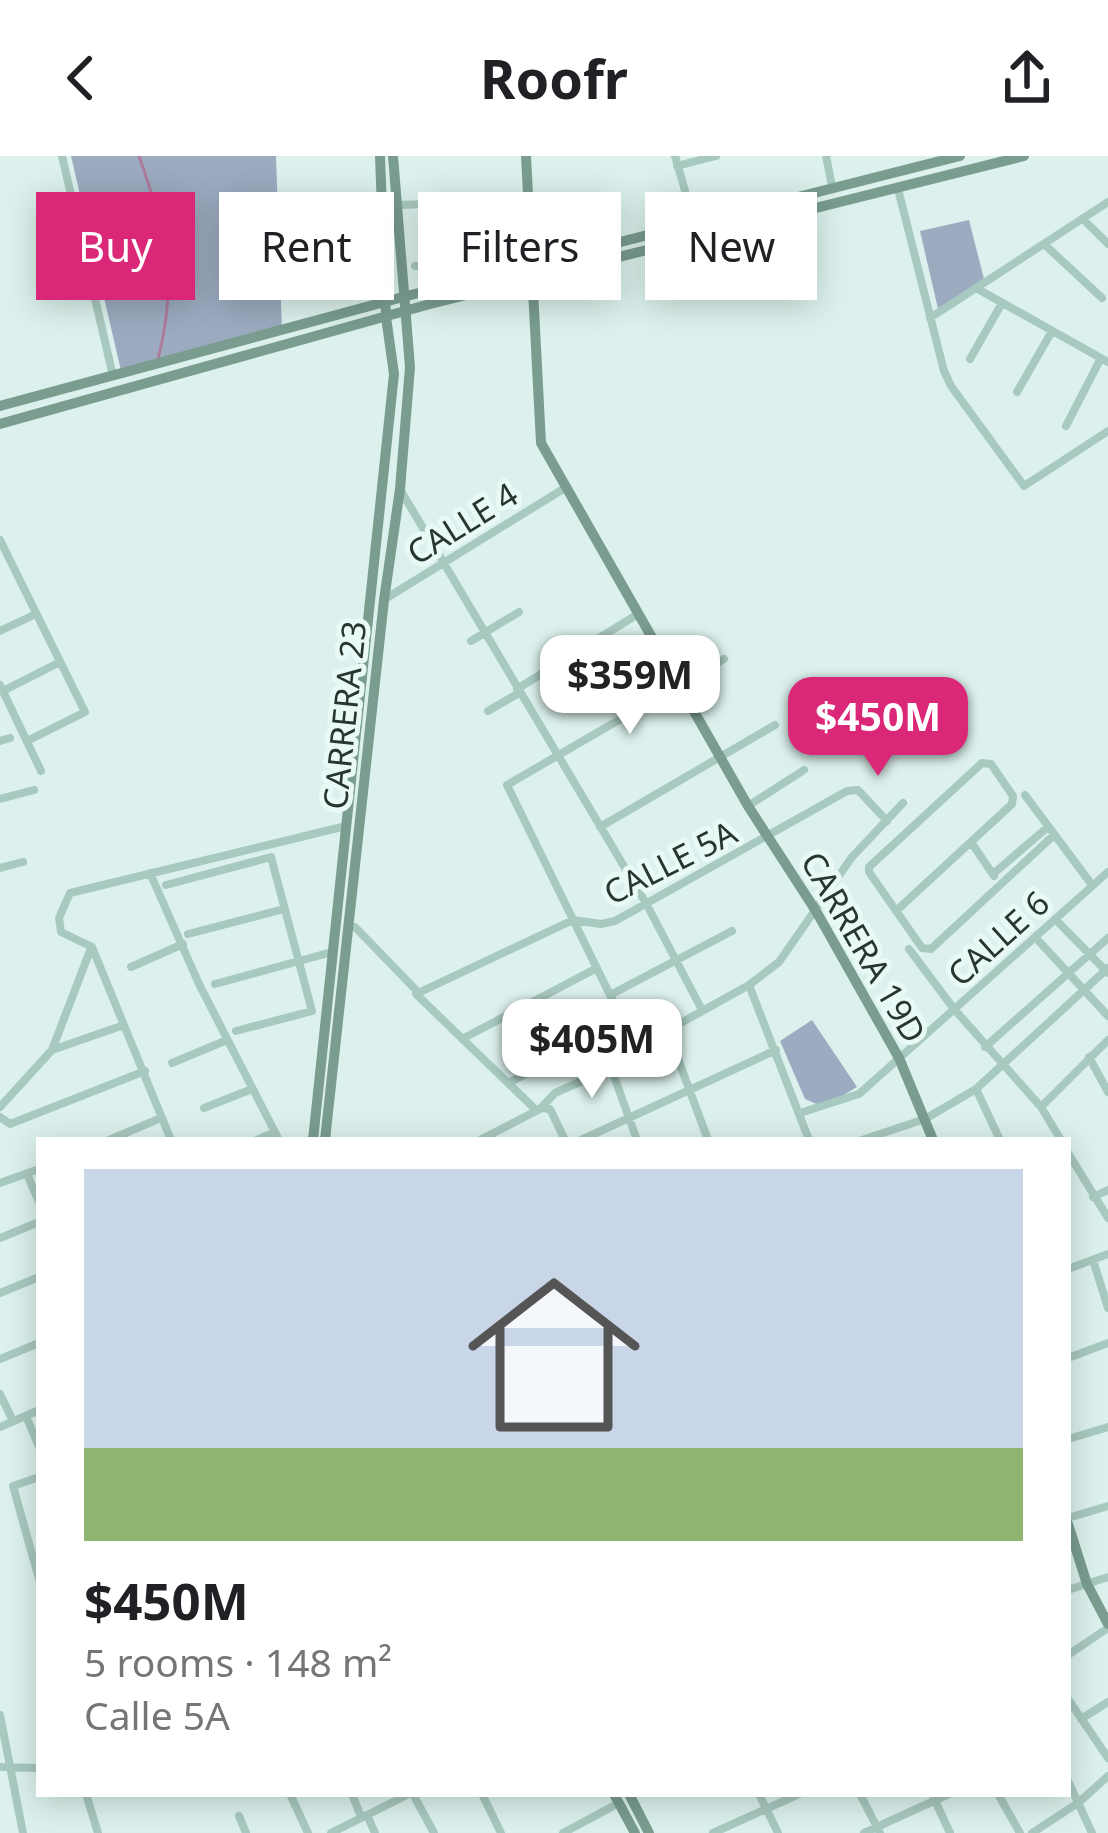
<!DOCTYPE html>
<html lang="en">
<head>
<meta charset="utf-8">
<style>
	:root { --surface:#fff; --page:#f2f2f2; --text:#202124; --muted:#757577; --line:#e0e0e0; --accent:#db2777 }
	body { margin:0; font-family:"Noto Sans",sans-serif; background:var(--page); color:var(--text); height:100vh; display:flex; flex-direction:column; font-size:45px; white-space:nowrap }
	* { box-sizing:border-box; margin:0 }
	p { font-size:39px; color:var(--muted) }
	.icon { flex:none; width:66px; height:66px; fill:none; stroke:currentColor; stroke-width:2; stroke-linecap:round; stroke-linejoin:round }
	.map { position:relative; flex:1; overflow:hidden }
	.side { position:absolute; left:36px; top:981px; width:1035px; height:660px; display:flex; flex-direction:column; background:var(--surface); border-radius:0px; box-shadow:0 6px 30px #0003 }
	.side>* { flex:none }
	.hud { position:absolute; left:36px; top:36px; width:1038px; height:108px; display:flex; gap:24px }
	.price { position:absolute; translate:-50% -102px; padding:0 27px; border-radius:24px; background:#fff; color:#222; font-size:39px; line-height:78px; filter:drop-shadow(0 3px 6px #0008) }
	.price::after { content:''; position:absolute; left:50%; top:72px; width:36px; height:27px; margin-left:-18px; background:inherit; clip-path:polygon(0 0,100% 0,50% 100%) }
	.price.active { background:var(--accent); color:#fff }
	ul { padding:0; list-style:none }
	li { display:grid; align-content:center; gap:24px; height:636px; padding:0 48px }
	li+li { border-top:3px solid var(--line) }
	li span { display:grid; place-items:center; height:372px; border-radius:0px; color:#555 }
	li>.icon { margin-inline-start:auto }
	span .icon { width:216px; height:216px; fill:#fffc; stroke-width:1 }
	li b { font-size:51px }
	.chip { padding:0 42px; border-radius:0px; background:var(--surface); box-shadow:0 6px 30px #0003; font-size:42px; line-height:108px }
	.chip.active { background:var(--accent); color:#fff }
	header { display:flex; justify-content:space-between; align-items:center; height:156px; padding:0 48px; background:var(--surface); font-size:54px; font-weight:700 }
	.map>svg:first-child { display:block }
	.green { fill:#9cabc0 }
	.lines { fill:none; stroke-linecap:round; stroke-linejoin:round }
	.stream { stroke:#ae7c9e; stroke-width:3 }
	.street { stroke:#a8c9c0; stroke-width:8 }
	.secondary { stroke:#7a9d90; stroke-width:10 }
	.labels { text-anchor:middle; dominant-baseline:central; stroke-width:10; stroke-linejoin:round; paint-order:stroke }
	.street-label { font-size:33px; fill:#283630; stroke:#e8f9f6 }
</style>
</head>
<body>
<header><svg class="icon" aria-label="back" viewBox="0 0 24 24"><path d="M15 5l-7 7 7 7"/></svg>Roofr<svg class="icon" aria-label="share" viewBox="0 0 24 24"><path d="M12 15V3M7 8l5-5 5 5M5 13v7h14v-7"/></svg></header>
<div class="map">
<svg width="1108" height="1677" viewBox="0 0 1108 1677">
	<rect width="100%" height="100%" fill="#dcf1ed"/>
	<path class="green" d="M71 0H276L282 176 122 219Z
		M969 64 984 123 938 153 920 75Z
		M812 864 857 931 823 951 805 943 780 885Z"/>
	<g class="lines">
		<path class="stream" d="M139 0C166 78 179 121 158 203"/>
		<path class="street" d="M62 0 113 220
			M675 0 694 66
			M826 0 832 30
			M677 10 716 0
			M898 33 944 215 951 230 1024 330 1108 275
			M398 49 528 44
			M455 57 457 108 449 118 458 127
			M1083 63 1108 88
			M1044 88 1102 142
			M415 110 455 108
			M976 132 1108 206
			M930 162 1108 46
			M970 203 1002 147
			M1017 236 1052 175
			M1066 270 1101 202
			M401 335 647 749 702 854
			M0 384 85 556 27 585
			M385 443 565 332
			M0 475 36 458
			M471 485 519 456
			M0 529 41 615
			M517 533 638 458
			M3 535 60 506
			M488 555 519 537
			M0 585 10 582
			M1025 639 1092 729
			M0 643 34 634
			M748 650 804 614
			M600 671 775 569
			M971 686 994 720
			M0 712 23 706
			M150 717 199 828 279 984
			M993 718 1048 671
			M166 729 271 701 312 855 236 875
			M896 755 1012 648 1013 640 991 608 982 607 869 711V716L922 792 931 793 1054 679
			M1055 763 1108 817
			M348 771H355L416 834V838L536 954
			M188 778 284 753
			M1035 781 1108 860
			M92 791 61 776 59 762 70 737 346 670
			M92 791 171 984
			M909 793 954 853 1041 951 1061 984
			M131 811 183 788
			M215 828 332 796
			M749 829 809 984
			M416 838 573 764 601 768 615 765 847 635 858 634 887 665
			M610 839 732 775
			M668 876 708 984
			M462 883 597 812
			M985 891 1108 782
			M636 892 507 629 724 503
			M52 894 124 869
			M1089 901 1108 936
			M172 907 227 884
			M508 927 624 868
			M976 933 1000 984
			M0 951 52 894 91 792
			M1041 951 1108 884
			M204 952 252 933
			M542 952 550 953 565 984
			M800 957 859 938 1108 716
			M0 961 10 968 145 915
			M109 984 161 962
			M257 984 275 976
			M480 984 540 953 555 937 614 911
			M581 984 776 894
			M637 984 615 923 616 910 636 892 749 829 779 806 852 701 903 647
			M862 984 925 963 976 933 1108 812
			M1068 997 1108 1062
			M27 1018 39 1046
			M0 1027 39 1013
			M1093 1041 1108 1034
			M0 1082 39 1066
			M1093 1104 1108 1152
			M1068 1113 1108 1098
			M0 1137 39 1121
			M1068 1202 1108 1187
			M0 1203 39 1187
			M0 1238 13 1265
			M26 1260 39 1291
			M0 1271 39 1254
			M1068 1283 1108 1271
			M39 1321 13 1330 39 1423
			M1068 1362 1108 1350
			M1068 1434 1108 1421
			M1068 1499 1108 1472
			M1068 1543 1108 1602
			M0 1559 23 1677
			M1081 1563 1108 1546
			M0 1611 39 1612
			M1068 1625 1092 1677
			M86 1638 98 1677
			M290 1638 308 1677
			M352 1638 361 1661
			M413 1638 434 1677
			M482 1638 501 1677
			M759 1638 778 1677
			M860 1638 880 1677
			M932 1638 950 1677
			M998 1638 1020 1677
			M367 1659 375 1677
			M239 1660 246 1677
			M331 1677 409 1638
			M563 1677 619 1647
			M713 1677 799 1638
			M864 1677 949 1638
			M1032 1677 1078 1647 1108 1620"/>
		<path class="secondary" d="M526 0 541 287 748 650 816 755 899 902 933 984
			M0 250 403 141 960 0
			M0 268 430 148 1024 0
			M313 984 394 218 386 161 380 0
			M325 984 384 444 400 333 410 211 393 0
			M1068 1368 1087 1428 1108 1468
			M614 1638 635 1677
			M629 1638 649 1677"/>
	</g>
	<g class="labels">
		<g class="street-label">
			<text transform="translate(462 367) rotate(-32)">CALLE 4</text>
			<text transform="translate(344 559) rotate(-84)">CARRERA 23</text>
			<text transform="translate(670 706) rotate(-27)">CALLE 5A</text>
			<text transform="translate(998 782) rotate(-42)">CALLE 6</text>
			<text transform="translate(864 791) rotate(60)">CARRERA 19D</text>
		</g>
	</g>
</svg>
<b class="price" style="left:630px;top:581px">$359M</b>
<b class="price active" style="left:878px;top:623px">$450M</b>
<b class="price" style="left:592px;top:945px">$405M</b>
<div class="hud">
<a class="chip active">Buy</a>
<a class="chip">Rent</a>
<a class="chip">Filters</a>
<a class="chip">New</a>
</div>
<section class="side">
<ul>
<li><span style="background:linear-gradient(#c9d6e8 75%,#8fb573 0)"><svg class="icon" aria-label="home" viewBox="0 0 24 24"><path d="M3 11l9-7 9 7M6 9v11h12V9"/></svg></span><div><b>$450M</b><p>5 rooms · 148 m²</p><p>Calle 5A</p></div></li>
</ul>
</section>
</div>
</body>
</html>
